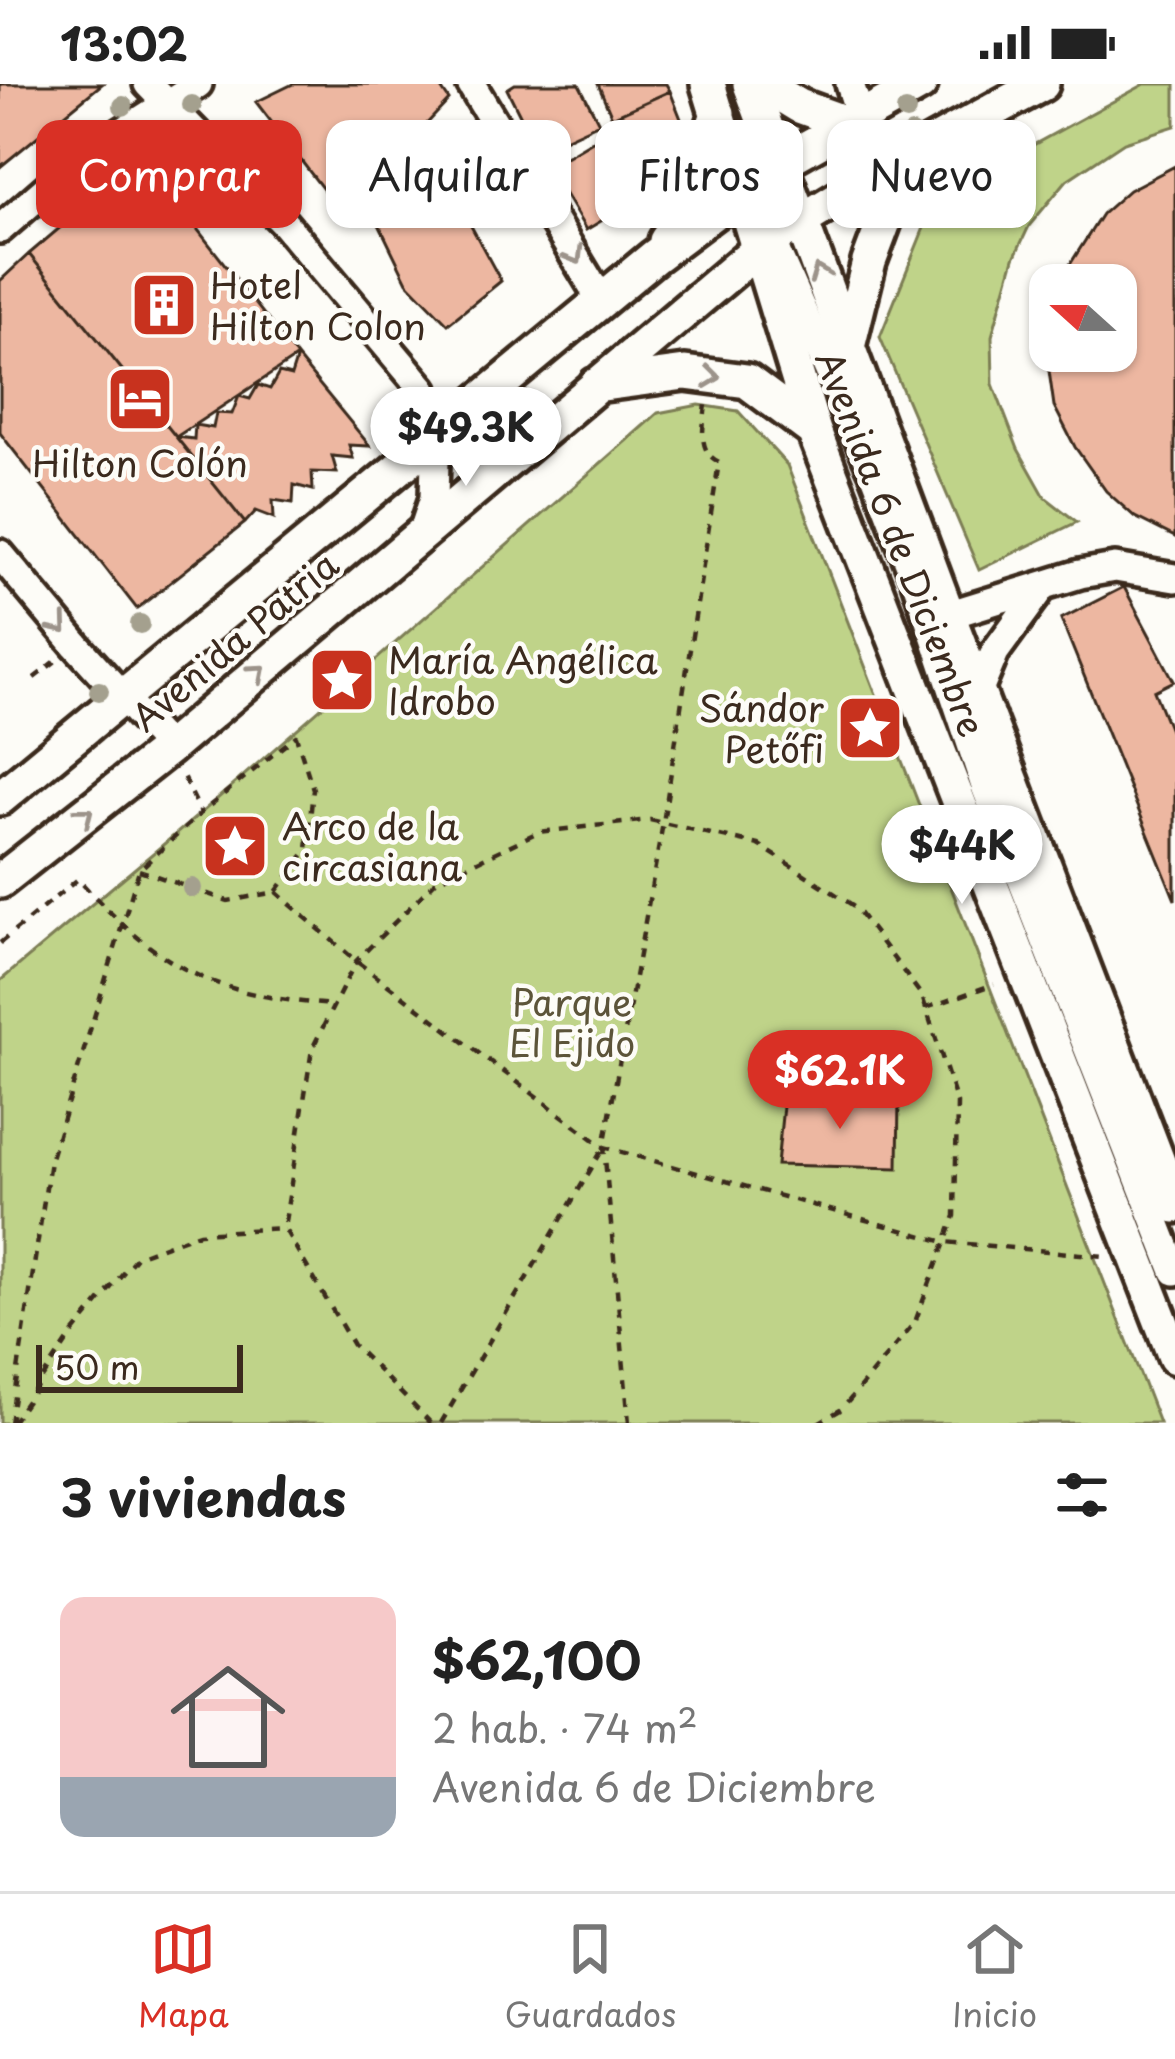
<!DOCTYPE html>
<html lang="es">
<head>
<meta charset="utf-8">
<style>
	:root { --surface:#fff; --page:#f6f6f6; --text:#222; --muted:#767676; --line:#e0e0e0; --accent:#d93025 }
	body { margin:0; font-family:"Playpen Sans",sans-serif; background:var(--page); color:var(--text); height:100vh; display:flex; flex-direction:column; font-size:45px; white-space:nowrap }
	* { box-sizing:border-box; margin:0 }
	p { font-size:39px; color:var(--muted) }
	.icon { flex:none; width:66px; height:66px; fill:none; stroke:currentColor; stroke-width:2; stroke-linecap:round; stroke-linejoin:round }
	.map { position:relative; height:1339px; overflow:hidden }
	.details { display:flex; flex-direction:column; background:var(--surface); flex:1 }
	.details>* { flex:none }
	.banner { position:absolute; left:36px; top:36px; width:1104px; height:108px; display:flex; gap:24px }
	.needle { width:78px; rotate:291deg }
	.controls { position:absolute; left:1029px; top:180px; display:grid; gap:24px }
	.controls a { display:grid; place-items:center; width:108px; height:108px; border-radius:24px; background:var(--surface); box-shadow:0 3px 9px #0004; font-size:60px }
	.scale { position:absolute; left:36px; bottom:30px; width:207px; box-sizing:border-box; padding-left:12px; border:6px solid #3b2a1e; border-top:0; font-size:33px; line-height:42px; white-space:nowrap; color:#3b2a1e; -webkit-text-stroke:9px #fdfcf7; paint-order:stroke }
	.price { position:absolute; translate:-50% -102px; padding:0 27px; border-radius:42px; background:#fff; color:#222; font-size:39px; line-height:78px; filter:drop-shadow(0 3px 6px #0008) }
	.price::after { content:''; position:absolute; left:50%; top:72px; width:36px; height:27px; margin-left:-18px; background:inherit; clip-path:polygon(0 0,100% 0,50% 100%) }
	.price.current { background:var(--accent); color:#fff }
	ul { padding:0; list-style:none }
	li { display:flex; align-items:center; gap:36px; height:300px; padding:0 60px }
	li+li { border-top:3px solid var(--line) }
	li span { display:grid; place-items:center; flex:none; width:336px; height:240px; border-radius:24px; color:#555 }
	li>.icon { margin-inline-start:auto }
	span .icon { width:144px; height:144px; fill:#fffc; stroke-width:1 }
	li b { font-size:51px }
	h2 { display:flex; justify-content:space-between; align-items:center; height:144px; padding:0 60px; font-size:51px }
	.tag { padding:0 42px; border-radius:24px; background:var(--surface); box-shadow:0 3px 9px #0004; font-size:42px; line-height:108px }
	.tag.current { background:var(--accent); color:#fff }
	.status { display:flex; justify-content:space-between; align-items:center; height:84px; padding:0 60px; background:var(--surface); direction:ltr }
	.status svg { height:33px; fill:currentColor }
	.tabs { display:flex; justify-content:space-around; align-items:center; height:168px; border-top:3px solid var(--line); background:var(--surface); font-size:33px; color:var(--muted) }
	.tabs a { display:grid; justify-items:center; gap:6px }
	.tabs .current { color:var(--accent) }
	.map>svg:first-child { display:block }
	.green { fill:#bfd389; stroke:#7d7e54; stroke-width:3 }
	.building { fill:#edb7a1; stroke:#3b2a1e; stroke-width:3 }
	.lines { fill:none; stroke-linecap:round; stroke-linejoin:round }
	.minor-casing { stroke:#3b2a1e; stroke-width:36 }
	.major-casing { stroke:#3b2a1e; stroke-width:42 }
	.path { stroke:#3b2a1e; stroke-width:4.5; stroke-dasharray:9 9; stroke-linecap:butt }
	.minor { stroke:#fdfcf7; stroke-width:27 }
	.major { stroke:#fdfcf7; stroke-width:33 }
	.tree { fill:#a4a08e }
	.oneway { stroke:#9c938a }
	.labels { text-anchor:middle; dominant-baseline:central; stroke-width:9; stroke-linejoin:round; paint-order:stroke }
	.poi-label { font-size:36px; fill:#3b2a1e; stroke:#fdfcf7; text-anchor:start }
	.street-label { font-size:36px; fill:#3b2a1e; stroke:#fdfcf7 }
	.park-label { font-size:36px; fill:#5c5439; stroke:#fdfcf7 }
</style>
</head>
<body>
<div class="status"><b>13:02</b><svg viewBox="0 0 49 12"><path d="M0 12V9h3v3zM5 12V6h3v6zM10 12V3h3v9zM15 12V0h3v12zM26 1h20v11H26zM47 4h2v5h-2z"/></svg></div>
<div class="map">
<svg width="1175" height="1339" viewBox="0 0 1175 1339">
	<rect width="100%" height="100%" fill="#fdfcf7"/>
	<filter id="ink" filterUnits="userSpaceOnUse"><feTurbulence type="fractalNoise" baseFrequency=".00833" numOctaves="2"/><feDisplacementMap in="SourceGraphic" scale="24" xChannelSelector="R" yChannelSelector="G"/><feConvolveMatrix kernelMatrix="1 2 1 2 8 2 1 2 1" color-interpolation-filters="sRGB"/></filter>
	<g filter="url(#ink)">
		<path class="green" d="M1145 0H1175V42L1124 58 1067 96 1029 142 1014 174 992 252 993 300 1018 365 1045 413 1077 438 979 486 880 253 936 114Z
			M699 321 738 327 787 381 1159 1339H0V897L201 729 658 329Z"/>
		<path class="building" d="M0 0H102L0 83Z
			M293 0H438L449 16 342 130 256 18Z
			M515 0H579L599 39 538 67 507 5Z
			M598 0H666L670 7 612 33Z
			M670 7 694 68 641 94 612 33Z
			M606 49 643 112 586 146 549 83Z
			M142 74 297 273 176 353 29 170Z
			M1175 82V453L1135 433 1106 407 1075 363 1054 322 1048 280 1050 229V267H1116V201H1057L1102 130 1129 106Z
			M425 89 465 131 501 197 448 240 407 198 373 128Z
			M29 170 245 439 137 525 0 349V197Z
			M297 273 370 362 349 361 353 374 332 372 337 389 312 388 313 406 294 401 293 419 273 416 274 434 256 427 245 439 176 353 194 355 195 341 213 344 216 329 232 330 239 312 250 315 258 301 270 305 279 289 291 292Z
			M1124 503 1174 597 1154 607 1175 659V816L1061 535Z
			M784 1012 899 1013 898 1084 777 1081Z"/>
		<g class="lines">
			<g class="minor-casing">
				<path id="minor" d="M148 0 283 138 423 305 435 377 434 414 423 447
					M471 0 601 216
					M850 0 860 32
					M0 145 83 73 198 0
					M771 156 876 393 916 497 985 702 1175 1187
					M0 470 76 561 169 664
					M948 531 1080 490 1115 484 1175 494
					M978 609 995 568 1041 505"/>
			</g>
			<g class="major-casing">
				<path id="major" d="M708 0 814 347 1175 1273
					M750 0 948 531 1175 1122
					M763 0 799 22 846 39
					M666 157 684 130 718 29
					M848 263 869 178 909 71
					M596 301 685 289 747 297 814 347
					M0 714 654 173 778 80 920 0
					M0 797 169 664 757 166C849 104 945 52 1042 0"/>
			</g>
			<path class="path" d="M34 594 57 576
				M139 786 228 817 276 808 307 766 313 705 296 652 203 727
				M276 808 356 877 604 1063 945 1158 1104 1172
				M0 859 78 795C160 885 211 911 333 921
				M926 924 994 900
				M10 1339 50 1077 139 786 201 729 182 690
				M12 1339 71 1252 137 1172 199 1149 284 1144
				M431 1339 353 1261 284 1144 312 965 356 877 436 797 538 748 650 736 759 761 854 822 922 912 957 1019 955 1132 915 1238 842 1325 818 1339
				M441 1339 604 1063
				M629 1339 604 1063 663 739 719 378C696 367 704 342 706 320"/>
			<use href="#minor" class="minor"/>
			<use href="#major" class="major"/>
		</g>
		<g class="tree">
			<circle cx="192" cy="21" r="10"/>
			<circle cx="123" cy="22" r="10"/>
			<circle cx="906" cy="27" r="10"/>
			<circle cx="912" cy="50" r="10"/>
			<circle cx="849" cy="59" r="10"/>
			<circle cx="150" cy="61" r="10"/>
			<circle cx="140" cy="540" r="10"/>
			<circle cx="99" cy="607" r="10"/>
			<circle cx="192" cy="804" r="10"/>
		</g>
		<defs><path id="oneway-chevron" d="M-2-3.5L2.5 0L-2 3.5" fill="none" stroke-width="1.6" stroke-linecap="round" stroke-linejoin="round" transform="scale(3)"/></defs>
		<g class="oneway">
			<use href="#oneway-chevron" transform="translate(575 172) rotate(59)"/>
			<use href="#oneway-chevron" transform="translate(819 189) rotate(-111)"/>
			<use href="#oneway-chevron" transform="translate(712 293) rotate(7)"/>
			<use href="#oneway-chevron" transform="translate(60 542) rotate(50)"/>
			<use href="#oneway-chevron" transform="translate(258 588) rotate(-41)"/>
			<use href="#oneway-chevron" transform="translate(85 731) rotate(-38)"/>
		</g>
	</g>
	<defs>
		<g id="building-square" transform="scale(3.45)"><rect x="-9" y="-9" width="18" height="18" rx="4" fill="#c8321e" stroke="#fdfcf7"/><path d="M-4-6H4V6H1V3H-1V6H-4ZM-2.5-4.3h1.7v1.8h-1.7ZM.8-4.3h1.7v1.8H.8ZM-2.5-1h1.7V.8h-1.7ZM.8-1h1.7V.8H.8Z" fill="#fff"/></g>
		<g id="hotel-square" transform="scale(3.45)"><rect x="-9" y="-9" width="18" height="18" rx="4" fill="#c8321e" stroke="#fdfcf7"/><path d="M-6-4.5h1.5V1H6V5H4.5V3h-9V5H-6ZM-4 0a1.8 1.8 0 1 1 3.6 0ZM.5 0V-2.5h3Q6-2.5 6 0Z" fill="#fff"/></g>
		<g id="sight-square" transform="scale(3.45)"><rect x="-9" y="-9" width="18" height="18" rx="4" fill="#c8321e" stroke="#fdfcf7"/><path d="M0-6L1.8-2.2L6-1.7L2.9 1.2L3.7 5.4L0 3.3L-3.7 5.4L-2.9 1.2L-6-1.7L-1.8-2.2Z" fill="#fff"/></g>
	</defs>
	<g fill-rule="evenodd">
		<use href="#building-square" x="164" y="221"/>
		<use href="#hotel-square" x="140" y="315"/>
		<use href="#sight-square" x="342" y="596"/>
		<use href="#sight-square" x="870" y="644"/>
		<use href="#sight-square" x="235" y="762"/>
	</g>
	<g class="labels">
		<g class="poi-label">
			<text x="210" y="200">Hotel<tspan x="210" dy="41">Hilton Colon</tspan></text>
			<text x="140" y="378" text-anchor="middle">Hilton Colón</text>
			<text x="388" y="575">María Angélica<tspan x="388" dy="41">Idrobo</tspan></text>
			<text x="824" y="623" text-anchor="end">Sándor<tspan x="824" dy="41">Petőfi</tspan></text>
			<text x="282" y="741">Arco de la<tspan x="282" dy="41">circasiana</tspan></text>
		</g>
		<g class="street-label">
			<text transform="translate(902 459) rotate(69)">Avenida 6 de Diciembre</text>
			<text transform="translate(234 556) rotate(-40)">Avenida Patria</text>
		</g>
		<g class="park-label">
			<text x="572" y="917">Parque<tspan x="572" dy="41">El Ejido</tspan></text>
		</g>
	</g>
</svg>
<div class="controls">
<a><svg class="needle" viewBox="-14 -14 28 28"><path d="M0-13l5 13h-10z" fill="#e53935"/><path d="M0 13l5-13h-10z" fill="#767676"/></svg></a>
</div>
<div class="scale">50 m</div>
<b class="price" style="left:466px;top:405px">$49.3K</b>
<b class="price" style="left:962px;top:823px">$44K</b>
<b class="price current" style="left:840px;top:1048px">$62.1K</b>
<div class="banner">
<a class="tag current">Comprar</a>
<a class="tag">Alquilar</a>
<a class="tag">Filtros</a>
<a class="tag">Nuevo</a>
</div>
</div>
<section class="details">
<h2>3 viviendas<svg class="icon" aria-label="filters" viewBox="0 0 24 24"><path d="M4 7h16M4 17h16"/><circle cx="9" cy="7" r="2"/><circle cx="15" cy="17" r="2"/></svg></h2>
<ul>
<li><span style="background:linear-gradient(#f6c9c9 75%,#9aa5b1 0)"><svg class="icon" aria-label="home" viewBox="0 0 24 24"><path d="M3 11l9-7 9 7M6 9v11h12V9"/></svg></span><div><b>$62,100</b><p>2 hab. · 74 m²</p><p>Avenida 6 de Diciembre</p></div></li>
</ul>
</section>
<nav class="tabs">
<a class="current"><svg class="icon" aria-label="map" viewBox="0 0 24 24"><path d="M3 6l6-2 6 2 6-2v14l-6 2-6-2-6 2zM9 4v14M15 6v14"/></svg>Mapa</a>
<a><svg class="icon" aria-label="saved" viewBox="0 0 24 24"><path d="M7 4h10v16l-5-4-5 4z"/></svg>Guardados</a>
<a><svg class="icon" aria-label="home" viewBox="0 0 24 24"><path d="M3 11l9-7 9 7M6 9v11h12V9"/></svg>Inicio</a>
</nav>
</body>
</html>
